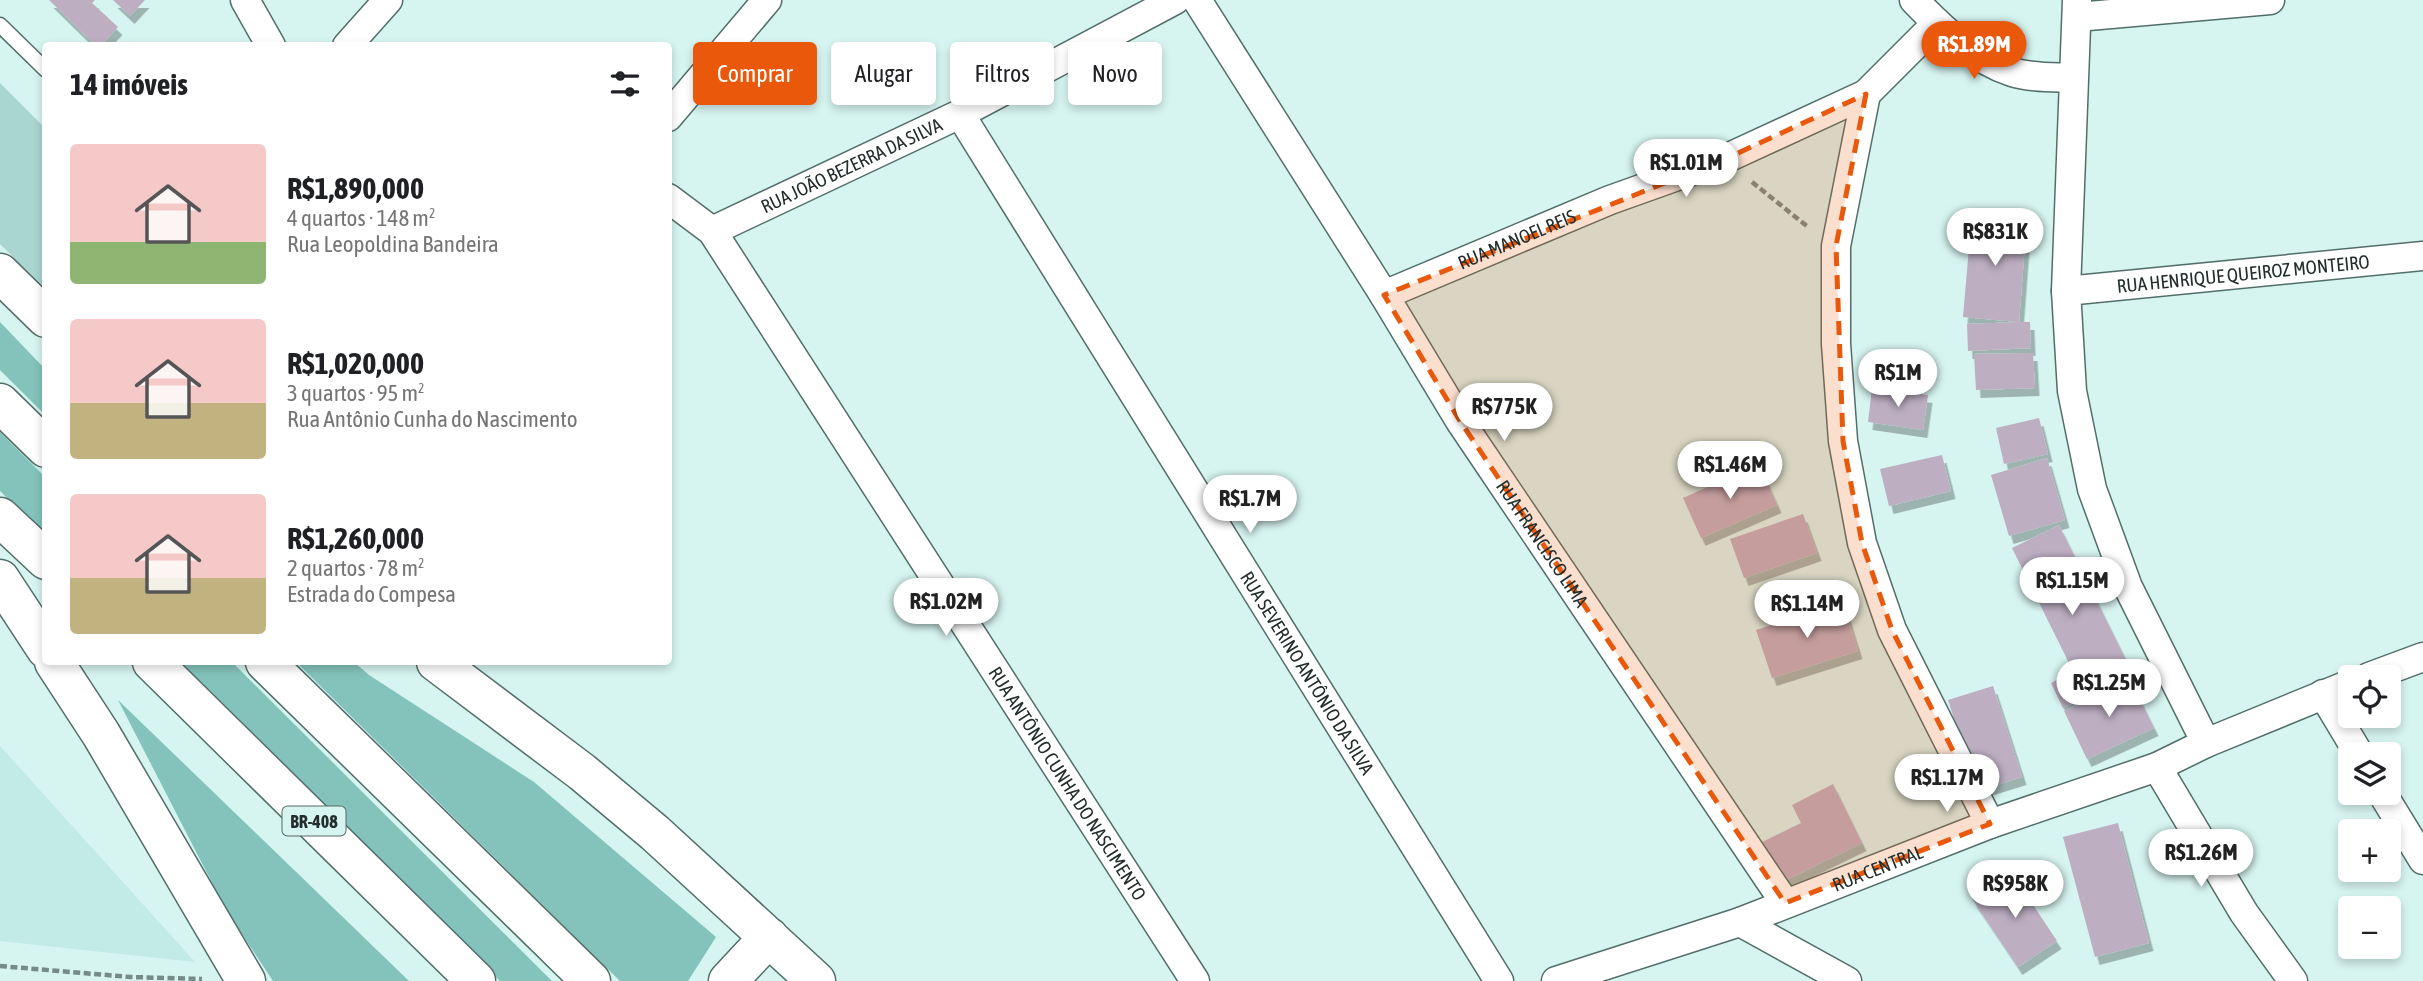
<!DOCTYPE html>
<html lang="pt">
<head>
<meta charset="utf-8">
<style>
	:root { --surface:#fff; --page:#f2f2f2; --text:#202124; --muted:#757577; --accent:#ea580c }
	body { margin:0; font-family:"Asap Condensed",sans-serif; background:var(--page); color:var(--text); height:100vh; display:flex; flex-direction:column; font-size:26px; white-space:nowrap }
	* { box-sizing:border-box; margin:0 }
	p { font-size:23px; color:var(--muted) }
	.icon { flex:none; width:38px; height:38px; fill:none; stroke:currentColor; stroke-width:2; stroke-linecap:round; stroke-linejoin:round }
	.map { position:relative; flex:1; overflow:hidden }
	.drawer { position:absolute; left:42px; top:42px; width:630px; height:623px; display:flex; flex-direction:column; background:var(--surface); border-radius:7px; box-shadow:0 4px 10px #0003 }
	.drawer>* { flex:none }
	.hud { position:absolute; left:693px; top:42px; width:665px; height:63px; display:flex; gap:14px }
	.fabs { position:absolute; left:2338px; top:665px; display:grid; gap:14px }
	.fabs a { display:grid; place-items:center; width:63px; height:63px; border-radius:7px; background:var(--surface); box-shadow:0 4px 10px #0003; font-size:35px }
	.price { position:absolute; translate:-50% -60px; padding:0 16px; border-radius:24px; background:#fff; color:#222; font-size:23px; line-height:46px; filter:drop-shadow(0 2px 4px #0008) }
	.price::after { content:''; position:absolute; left:50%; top:42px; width:21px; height:16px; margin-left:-10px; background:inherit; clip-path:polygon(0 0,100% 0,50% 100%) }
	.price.selected { background:var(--accent); color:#fff }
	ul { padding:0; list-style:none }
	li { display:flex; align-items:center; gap:21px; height:175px; padding:0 28px }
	li span { display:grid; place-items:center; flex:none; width:196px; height:140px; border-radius:7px; color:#555 }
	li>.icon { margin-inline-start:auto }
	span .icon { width:84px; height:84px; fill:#fffc; stroke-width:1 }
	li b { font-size:30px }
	h2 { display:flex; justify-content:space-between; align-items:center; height:84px; padding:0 28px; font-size:30px }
	.chip { padding:0 24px; border-radius:7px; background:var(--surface); box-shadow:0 4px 10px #0003; font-size:24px; line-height:63px }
	.chip.selected { background:var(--accent); color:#fff }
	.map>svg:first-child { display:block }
	.built { fill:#c3ebe5 }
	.green { fill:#aad6d0 }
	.forest { fill:#83c3bb }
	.building { fill:#bdaec2; filter:url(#shadow) }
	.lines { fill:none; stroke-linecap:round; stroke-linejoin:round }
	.service-casing { stroke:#536e6a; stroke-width:17 }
	.minor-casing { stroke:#536e6a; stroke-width:31 }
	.trunk-casing { stroke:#536e6a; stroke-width:41 }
	.path { stroke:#768a88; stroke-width:4.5; stroke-dasharray:7 3.5; stroke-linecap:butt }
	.service { stroke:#fff; stroke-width:14 }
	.minor { stroke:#fff; stroke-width:28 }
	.trunk { stroke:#fff; stroke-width:38 }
	.marked { fill:#e8590c; fill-opacity:0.2; stroke:#e8590c; stroke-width:5; stroke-dasharray:14 9; stroke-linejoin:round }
	.labels { text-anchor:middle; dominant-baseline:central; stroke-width:5; stroke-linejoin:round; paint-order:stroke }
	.shield { fill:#d6f4f0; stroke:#586967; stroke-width:2 }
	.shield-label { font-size:18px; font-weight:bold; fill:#222d2c }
	.street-label { font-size:19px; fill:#222d2c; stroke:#d6f4f0 }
</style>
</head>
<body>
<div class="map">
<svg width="2423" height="981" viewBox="0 0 2423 981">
	<defs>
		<filter id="shadow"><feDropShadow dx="4.5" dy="8" stdDeviation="0" flood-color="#0004"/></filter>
	</defs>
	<rect width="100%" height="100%" fill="#d6f4f0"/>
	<path class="built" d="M0 746 195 962 0 941Z"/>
	<path class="green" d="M0 83 45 128V288L0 244Z"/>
	<path class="forest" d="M0 322 45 369V415L0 370Z
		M0 432 45 477V536L0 491Z
		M174 662H232L552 981H500Z
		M296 662H354L369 675 534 782 716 937 688 981H620Z
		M118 700 409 981H273L226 910Z"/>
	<path class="building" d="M49 0H95L92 3 118 27 100 46H96Z
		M113 0H145L130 16Z
		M1972 213 2027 218 2019 322 1963 317Z
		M2023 322H2030L2031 348 1968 351 1967 324Z
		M2033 353 2035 388 1976 390 1974 354Z
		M1872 388 1928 395 1923 430 1868 422Z
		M2039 418 2048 454 2004 464 1996 428Z
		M1942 455 1951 491 1889 506 1880 469Z
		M2047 458 2065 520 2009 536 1991 475Z
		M1759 464 1777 505 1701 538 1683 498Z
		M1803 514 1817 553 1744 578 1730 539Z
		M2059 525 2133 674 2063 708 2051 683 2073 671 2012 548Z
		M1843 603 1858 651 1772 678 1756 630Z
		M2130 679 2154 728 2087 759 2064 711Z
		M1993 686 2022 777 1977 791 1948 700Z
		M1833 784 1862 843 1780 883 1760 843 1801 823 1792 805Z
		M2118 823 2149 943 2095 957 2063 837Z
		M2012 873 2057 941 2018 967 1972 899Z"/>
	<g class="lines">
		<g class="service-casing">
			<path id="service" d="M0 25 46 70"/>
		</g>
		<g class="minor-casing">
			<g id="minor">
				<path d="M245 0 271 46"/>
				<path id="s1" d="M1197 0 1384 295 1460 421 1785 903"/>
				<path d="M1914 0C1942 29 1973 59 2012 72 2031 78 2053 77 2073 78"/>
				<path d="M2077 0 2066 291 2072 391 2092 489 2128 587 2206 743"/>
				<path d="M2077 17 2270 0"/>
				<path d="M347 46 388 0"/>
				<path d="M1866 94 1836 246V344L1843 441 1862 543 1892 630 1990 824"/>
				<path id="s2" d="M960 114 1499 981"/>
				<path d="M668 117 767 0"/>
				<path id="s3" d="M668 198 712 231 1195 981"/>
				<path id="s4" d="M712 231 960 114 1175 0"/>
				<path id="s5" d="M2066 291 2423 256"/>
				<path id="s6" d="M1384 295 1610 200 1725 159 1866 94 1937 23"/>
				<path d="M2369 677 2423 657"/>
				<path d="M2323 694 2359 754"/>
				<path d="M2157 767 2244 913 2293 981"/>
				<path d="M2382 793 2423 860"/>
				<path d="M1740 922 1847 981"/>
				<path id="s7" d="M1556 981 1740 922 1990 824 2157 767 2206 743 2350 684"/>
			</g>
		</g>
		<g class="trunk-casing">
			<path id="trunk" d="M0 273 46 318
				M0 403 46 448
				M0 517 46 560
				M0 579 46 649
				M54 662 101 734 246 981
				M152 662 476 981
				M265 662 591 981
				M436 662 582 772 655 833 816 981
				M728 981 769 937"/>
		</g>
		<path class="path" d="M1752 182 1808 227
			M0 966 130 977 202 979"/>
		<use href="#service" class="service"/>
		<use href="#minor" class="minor"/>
		<use href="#trunk" class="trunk"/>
	</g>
	<path class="marked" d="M1866 94 1836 246 1843 441 1862 543 1892 630 1990 824 1785 903 1460 421 1384 295 1725 159Z"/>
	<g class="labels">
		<rect class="shield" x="282.5" y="806.5" width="63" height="29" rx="5"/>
		<g class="shield-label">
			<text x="314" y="821">BR-408</text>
		</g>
		<g class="street-label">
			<text stroke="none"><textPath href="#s4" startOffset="154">RUA JOÃO BEZERRA DA SILVA</textPath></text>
			<text stroke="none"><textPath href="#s6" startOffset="144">RUA MANOEL REIS</textPath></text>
			<text stroke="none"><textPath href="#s5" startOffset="178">RUA HENRIQUE QUEIROZ MONTEIRO</textPath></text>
			<text stroke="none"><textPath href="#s1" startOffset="644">RUA FRANCISCO LIMA</textPath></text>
			<text stroke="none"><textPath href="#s2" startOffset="658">RUA SEVERINO ANTÔNIO DA SILVA</textPath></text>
			<text stroke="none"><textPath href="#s3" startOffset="712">RUA ANTÔNIO CUNHA DO NASCIMENTO</textPath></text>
			<text stroke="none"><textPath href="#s7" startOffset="341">RUA CENTRAL</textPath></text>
		</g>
	</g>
</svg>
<div class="fabs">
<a><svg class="icon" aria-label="locate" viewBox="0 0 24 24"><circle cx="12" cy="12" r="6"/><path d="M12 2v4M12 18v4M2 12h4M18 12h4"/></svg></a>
<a><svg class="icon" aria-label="layers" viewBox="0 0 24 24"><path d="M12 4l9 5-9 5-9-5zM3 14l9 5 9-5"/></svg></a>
<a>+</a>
<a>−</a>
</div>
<b class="price selected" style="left:1974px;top:81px">R$1.89M</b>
<b class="price" style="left:1686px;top:199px">R$1.01M</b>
<b class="price" style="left:1995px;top:268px">R$831K</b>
<b class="price" style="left:1898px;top:409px">R$1M</b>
<b class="price" style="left:1504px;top:443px">R$775K</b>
<b class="price" style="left:1730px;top:501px">R$1.46M</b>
<b class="price" style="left:1250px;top:535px">R$1.7M</b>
<b class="price" style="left:2072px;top:617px">R$1.15M</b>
<b class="price" style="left:946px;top:638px">R$1.02M</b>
<b class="price" style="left:1807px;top:640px">R$1.14M</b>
<b class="price" style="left:2109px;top:719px">R$1.25M</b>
<b class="price" style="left:1947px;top:814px">R$1.17M</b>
<b class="price" style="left:2201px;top:889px">R$1.26M</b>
<b class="price" style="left:2015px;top:920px">R$958K</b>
<div class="hud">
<a class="chip selected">Comprar</a>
<a class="chip">Alugar</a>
<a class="chip">Filtros</a>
<a class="chip">Novo</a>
</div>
<section class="drawer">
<h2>14 imóveis<svg class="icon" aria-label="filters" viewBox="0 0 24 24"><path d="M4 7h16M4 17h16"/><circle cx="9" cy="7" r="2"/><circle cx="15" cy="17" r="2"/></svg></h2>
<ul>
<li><span style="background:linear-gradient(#f6c9c9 70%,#8fb573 0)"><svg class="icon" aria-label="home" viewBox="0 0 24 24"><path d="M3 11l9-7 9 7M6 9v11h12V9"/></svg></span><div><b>R$1,890,000</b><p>4 quartos · 148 m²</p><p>Rua Leopoldina Bandeira</p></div></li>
<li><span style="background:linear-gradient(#f6c9c9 60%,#c2b280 0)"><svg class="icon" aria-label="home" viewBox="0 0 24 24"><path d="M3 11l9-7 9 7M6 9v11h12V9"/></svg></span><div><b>R$1,020,000</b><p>3 quartos · 95 m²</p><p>Rua Antônio Cunha do Nascimento</p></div></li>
<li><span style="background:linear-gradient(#f6c9c9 60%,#c2b280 0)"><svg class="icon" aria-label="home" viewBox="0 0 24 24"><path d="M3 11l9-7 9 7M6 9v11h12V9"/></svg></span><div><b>R$1,260,000</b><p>2 quartos · 78 m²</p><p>Estrada do Compesa</p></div></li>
</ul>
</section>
</div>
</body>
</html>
